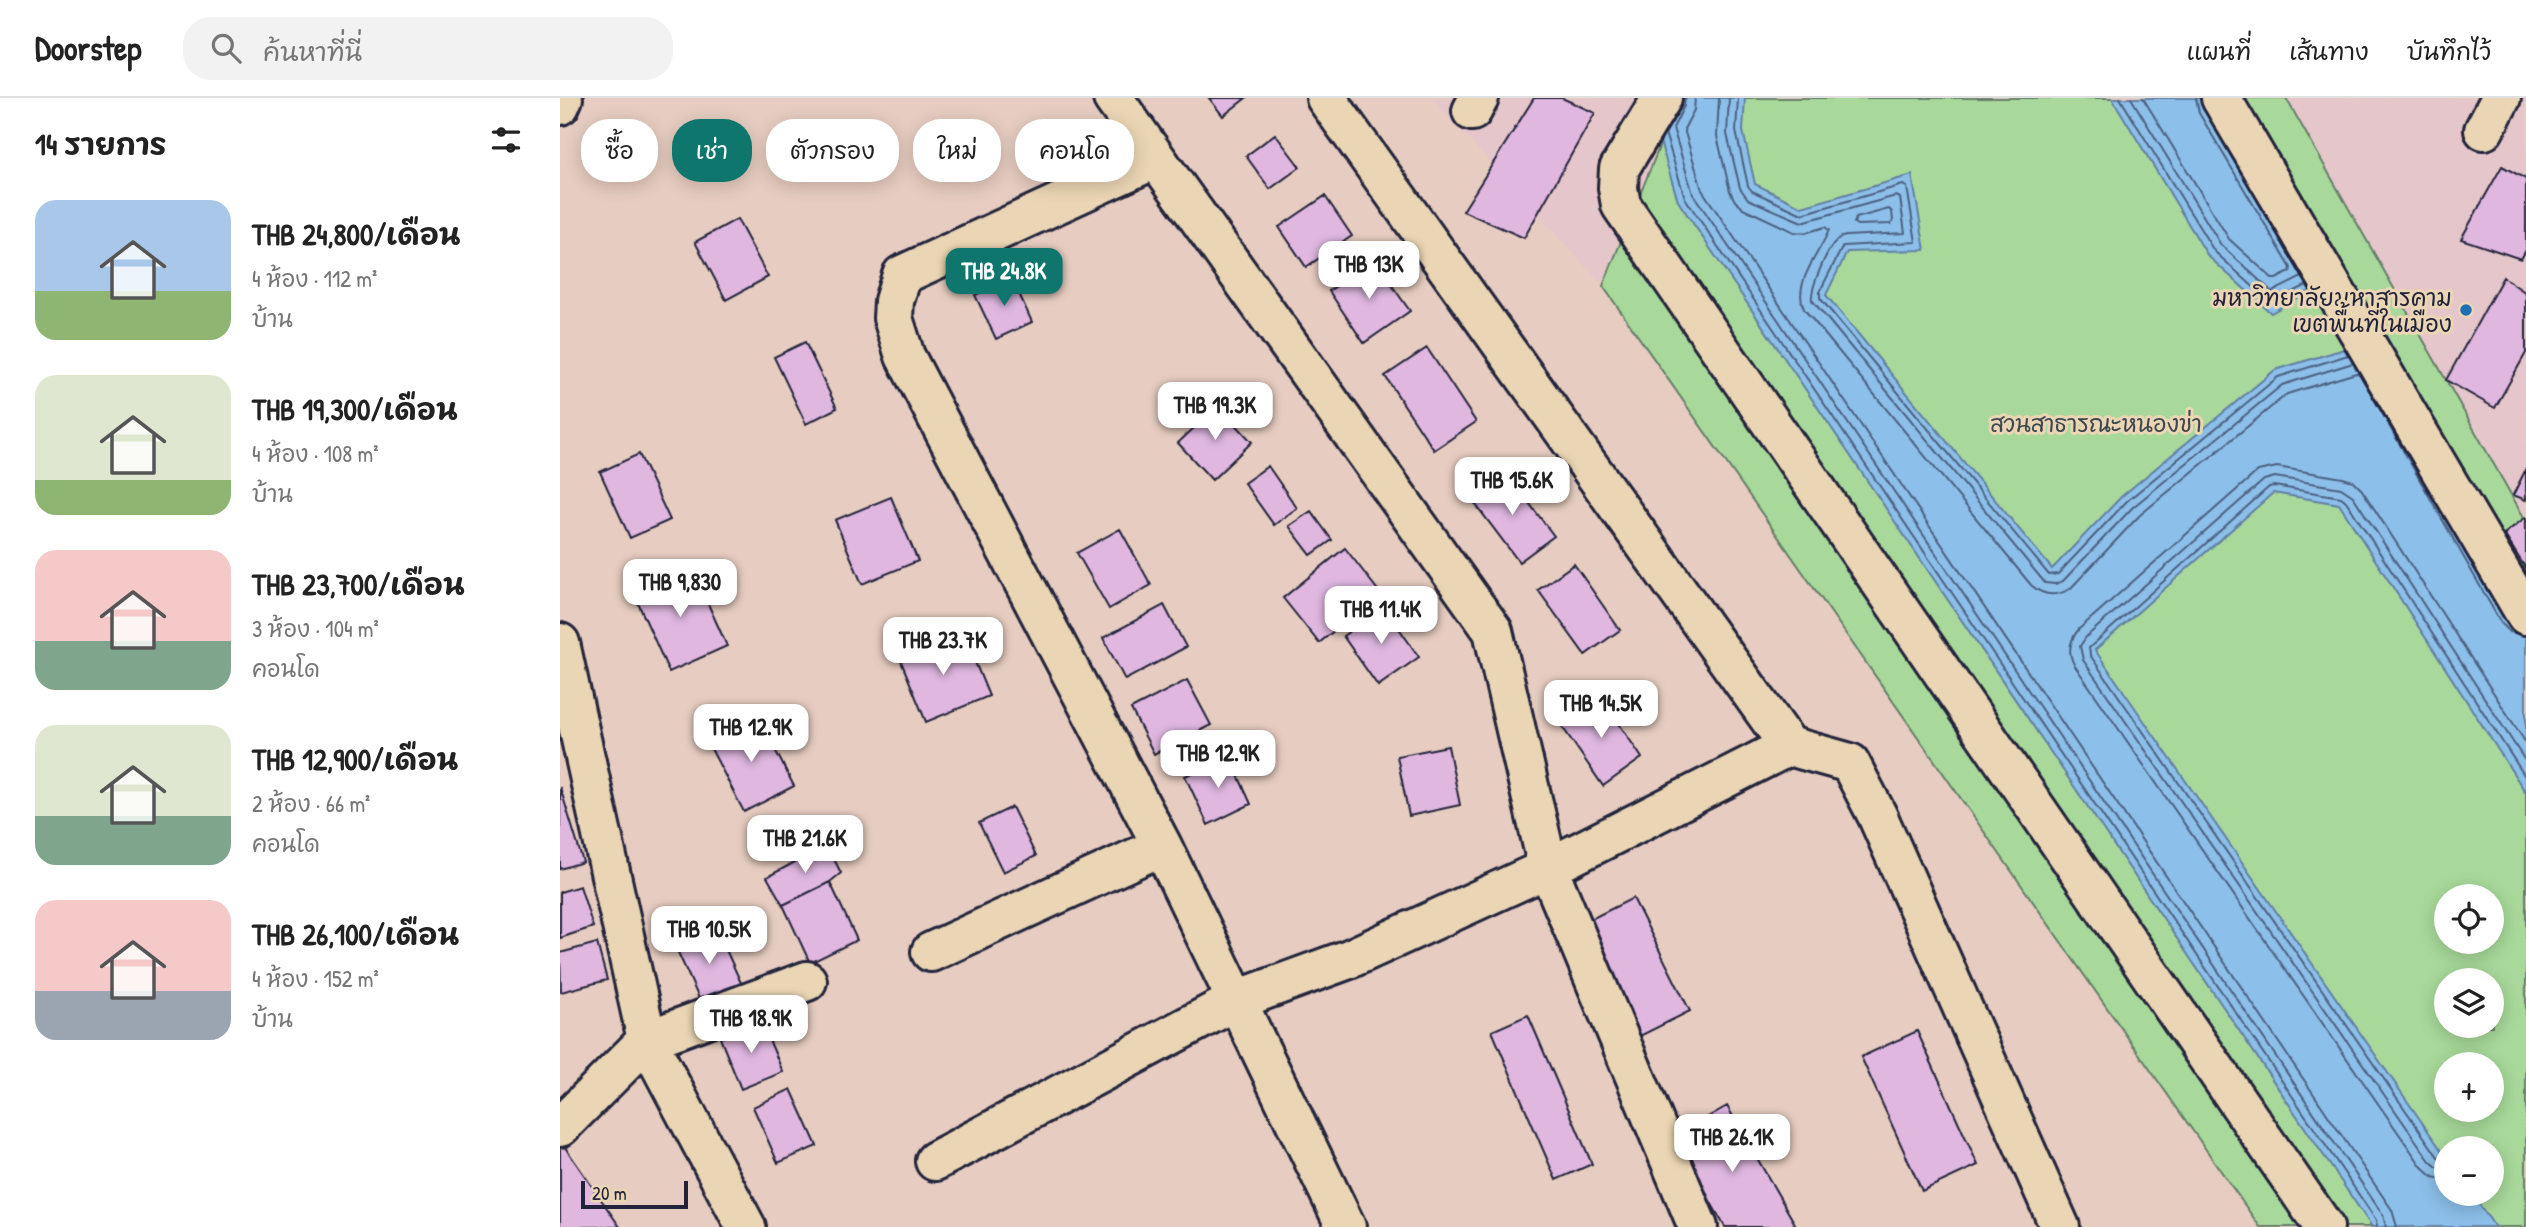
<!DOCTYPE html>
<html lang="th">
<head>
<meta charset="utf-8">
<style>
	:root { --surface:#fff; --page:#f2f2f2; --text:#222; --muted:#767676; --line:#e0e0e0; --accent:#0f766e }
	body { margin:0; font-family:"Patrick Hand","Playpen Sans Thai",sans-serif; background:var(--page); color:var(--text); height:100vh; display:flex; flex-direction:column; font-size:26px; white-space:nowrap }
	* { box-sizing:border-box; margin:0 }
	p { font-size:23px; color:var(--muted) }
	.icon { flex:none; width:38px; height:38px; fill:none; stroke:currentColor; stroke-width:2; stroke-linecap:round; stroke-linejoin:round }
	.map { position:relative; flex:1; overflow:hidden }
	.side { display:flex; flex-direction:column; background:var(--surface); width:560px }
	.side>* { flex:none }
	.top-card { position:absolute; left:21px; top:21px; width:665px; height:63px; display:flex; gap:14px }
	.tools { position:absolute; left:1874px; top:786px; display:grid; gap:14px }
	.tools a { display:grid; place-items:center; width:70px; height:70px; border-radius:50%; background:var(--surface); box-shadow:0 4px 18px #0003; font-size:35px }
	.scale { position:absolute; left:21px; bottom:18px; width:107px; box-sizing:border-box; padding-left:7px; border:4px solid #22223b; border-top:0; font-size:19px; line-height:24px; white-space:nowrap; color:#22223b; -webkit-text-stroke:5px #ead6b4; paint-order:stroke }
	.price { position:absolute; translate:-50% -60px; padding:0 16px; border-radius:14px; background:#fff; color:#222; font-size:23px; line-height:46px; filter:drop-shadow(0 2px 4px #0008) }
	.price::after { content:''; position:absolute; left:50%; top:42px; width:21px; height:16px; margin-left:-10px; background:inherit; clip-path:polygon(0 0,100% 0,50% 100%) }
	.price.on { background:var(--accent); color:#fff }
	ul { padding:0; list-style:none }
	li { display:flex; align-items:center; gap:21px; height:175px; padding:0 35px }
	li span { display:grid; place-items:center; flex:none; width:196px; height:140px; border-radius:21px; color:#555 }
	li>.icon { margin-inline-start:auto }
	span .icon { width:84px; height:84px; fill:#fffc; stroke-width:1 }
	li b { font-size:30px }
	h2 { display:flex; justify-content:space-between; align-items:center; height:84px; padding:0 35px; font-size:30px }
	.pill { padding:0 24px; border-radius:28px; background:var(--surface); box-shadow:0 4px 18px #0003; font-size:24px; line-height:63px }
	.pill.on { background:var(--accent); color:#fff }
	header { display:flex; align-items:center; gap:42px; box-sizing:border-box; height:98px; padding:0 35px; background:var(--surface); border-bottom:2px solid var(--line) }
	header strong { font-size:33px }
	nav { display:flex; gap:38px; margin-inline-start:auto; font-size:24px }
	.search { width:490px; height:63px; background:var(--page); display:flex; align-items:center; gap:18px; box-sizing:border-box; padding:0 24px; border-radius:28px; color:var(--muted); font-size:26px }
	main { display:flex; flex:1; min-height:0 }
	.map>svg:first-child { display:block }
	.built { fill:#e5c6ca }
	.green { fill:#a8d99a; stroke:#657e6a; stroke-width:2; fill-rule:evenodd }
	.water { fill:#8cbfe9; stroke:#6280a3; stroke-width:2 }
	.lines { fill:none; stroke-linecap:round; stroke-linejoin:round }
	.shore { stroke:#4c6181; stroke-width:2 }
	.building { fill:#dfb7df; stroke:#22223b; stroke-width:2 }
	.minor-casing { stroke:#22223b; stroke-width:44 }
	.minor { stroke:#ead6b4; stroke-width:38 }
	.poi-dot { fill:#1f6fb2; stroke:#ead6b4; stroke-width:2.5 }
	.labels { text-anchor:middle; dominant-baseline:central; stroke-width:6; stroke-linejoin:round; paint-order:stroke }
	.poi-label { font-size:23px; fill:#22223b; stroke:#ead6b4; text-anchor:end }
	.park-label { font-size:23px; fill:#3d474e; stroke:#ead6b4 }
</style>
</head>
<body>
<header>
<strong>Doorstep</strong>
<div class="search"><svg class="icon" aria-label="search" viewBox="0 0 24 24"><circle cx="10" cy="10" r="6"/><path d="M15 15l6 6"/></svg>ค้นหาที่นี่</div>
<nav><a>แผนที่</a><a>เส้นทาง</a><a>บันทึกไว้</a></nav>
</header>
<main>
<section class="side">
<h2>14 รายการ<svg class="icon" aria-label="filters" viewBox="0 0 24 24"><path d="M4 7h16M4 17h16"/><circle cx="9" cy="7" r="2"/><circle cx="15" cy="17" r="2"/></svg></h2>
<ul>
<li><span style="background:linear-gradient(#a9c7e8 65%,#8fb573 0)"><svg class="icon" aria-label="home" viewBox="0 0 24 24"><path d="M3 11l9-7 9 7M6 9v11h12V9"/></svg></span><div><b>THB 24,800/เดือน</b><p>4 ห้อง · 112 m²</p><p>บ้าน</p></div></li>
<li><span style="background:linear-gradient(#dfe7d0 75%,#8fb573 0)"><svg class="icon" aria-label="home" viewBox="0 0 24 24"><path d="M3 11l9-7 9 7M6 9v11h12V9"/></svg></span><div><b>THB 19,300/เดือน</b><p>4 ห้อง · 108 m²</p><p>บ้าน</p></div></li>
<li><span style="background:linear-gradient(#f6c9c9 65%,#7fa58c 0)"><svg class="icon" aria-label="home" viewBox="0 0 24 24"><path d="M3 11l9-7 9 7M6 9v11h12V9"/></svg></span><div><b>THB 23,700/เดือน</b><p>3 ห้อง · 104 m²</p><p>คอนโด</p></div></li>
<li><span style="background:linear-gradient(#dfe7d0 65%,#7fa58c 0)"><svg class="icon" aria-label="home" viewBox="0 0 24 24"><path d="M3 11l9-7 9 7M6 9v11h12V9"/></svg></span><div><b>THB 12,900/เดือน</b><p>2 ห้อง · 66 m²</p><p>คอนโด</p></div></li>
<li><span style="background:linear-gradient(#f6c9c9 65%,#9aa5b1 0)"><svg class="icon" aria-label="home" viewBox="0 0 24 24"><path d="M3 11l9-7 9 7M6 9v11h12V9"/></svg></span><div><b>THB 26,100/เดือน</b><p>4 ห้อง · 152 m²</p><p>บ้าน</p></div></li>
</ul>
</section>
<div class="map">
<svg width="1966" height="1129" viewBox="0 0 1966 1129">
	<rect width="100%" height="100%" fill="#e7cdc1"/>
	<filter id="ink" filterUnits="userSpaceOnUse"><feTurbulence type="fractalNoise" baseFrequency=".0143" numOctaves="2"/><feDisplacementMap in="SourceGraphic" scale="14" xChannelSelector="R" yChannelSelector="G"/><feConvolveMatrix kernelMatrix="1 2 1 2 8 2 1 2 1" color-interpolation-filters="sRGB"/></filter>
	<g filter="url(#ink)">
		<path class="built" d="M871 0H1119L1043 188Z
			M1726 0H1966V423Z"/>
		<path class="green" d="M1119 0H1726L1966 423V1129H1700L1043 188ZM1886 798H1932V844H1886ZM1886 882H1932V928H1886ZM1886 966H1932V1012H1886ZM1886 1050H1932V1096H1886Z"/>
		<path class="water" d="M1111 0H1185L1183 33 1195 86 1242 109 1352 77 1365 152 1287 154 1266 197 1492 471 1562 398 1715 272 1811 243 1966 517V695L1779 406 1713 395 1535 552 1886 1059V1096H1912L1935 1129H1812L1118 103 1095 27Z
			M1552 0H1661L1769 182 1711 215 1648 158Z"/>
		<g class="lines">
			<path class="shore" d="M1125 0 1124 8 1113 30 1133 96 1823 1117 1826 1129
				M1135 0 1134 12 1124 31 1142 92 1832 1112 1837 1129
				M1159 0 1157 38 1170 93 1175 103 1183 110 1234 134 1245 135 1265 129 1269 132C1260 155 1232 185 1244 211L1471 487C1483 498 1496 499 1510 491L1580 417 1727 296 1796 275 1800 276
				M1169 0 1167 36 1180 90 1188 101 1242 124 1336 98 1340 100 1345 135 1286 138C1281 139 1280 139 1276 143 1267 151 1250 191 1252 202L1485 485 1495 486 1503 483 1573 409 1722 287 1793 265
				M1178 0 1176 33 1188 88 1192 93 1242 116 1343 87 1347 89 1356 144 1283 148 1260 193V200L1489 477 1498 476 1567 403 1718 279 1788 257
				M1560 0 1654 153 1711 205 1747 187
				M1571 0 1661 147 1712 194 1742 179
				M1583 0 1669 141 1713 181H1716L1730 174 1731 170 1639 15 1636 0
				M1105 35 1125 100 1816 1122 1817 1129
				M1329 111 1332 114 1333 123 1331 126 1297 127 1294 125 1296 120Z
				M1801 278 1941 525 1950 534 1966 538
				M1886 1062 1878 1059 1530 557 1529 550 1709 389 1714 388 1781 399 1786 403 1966 680
				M1886 1071 1877 1069 1870 1063 1523 562 1520 548 1526 539 1704 382 1715 379 1781 390 1793 398 1966 664
				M1886 1082 1873 1079 1862 1069 1515 568C1507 555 1509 543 1519 531L1698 373 1717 369 1783 380 1793 383 1802 392 1966 645"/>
		</g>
		<path class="building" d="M649 0H686L663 18Z
			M974 0H1002L1035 15 964 140 903 113Z
			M715 36 740 69 710 91 686 58Z
			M1942 68 1966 81V152L1961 161 1901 141Z
			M765 98 792 138 746 169 719 129Z
			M177 121 208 179 166 202 135 144Z
			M814 162 850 213 804 245 769 193Z
			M1943 179 1966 195V255L1935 310 1886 282Z
			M452 180 472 224 436 241 415 197Z
			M245 244 277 310 246 326 214 259Z
			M867 250 916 324 874 352 825 278Z
			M658 307 692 344 652 382 618 345Z
			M79 356 110 422 70 440 40 374Z
			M708 368 737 410 714 427 684 385Z
			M1966 371V402L1953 397Z
			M945 373 994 438 959 464 910 399Z
			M331 399 358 463 302 486 275 422Z
			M751 413 772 442 751 457 729 428Z
			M1966 419V471L1944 436Z
			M560 431 591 487 549 511 517 455Z
			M785 450 820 495 759 545 723 500Z
			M1014 466 1060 532 1025 557 978 492Z
			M131 468 167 548 109 574 73 494Z
			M604 507 626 549 565 582 543 540Z
			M824 509 859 559 818 588 783 538Z
			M379 538 385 551 406 542 429 598 366 624 338 556Z
			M627 582 651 627 594 656 571 611Z
			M1039 596 1082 660 1043 688 999 624Z
			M197 617 234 688 184 714 147 643Z
			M888 648 900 707 849 718 837 658Z
			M669 657 691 706 648 727 625 678Z
			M0 689 23 764 0 771Z
			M452 709 476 758 443 774 419 725Z
			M267 747 281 775 270 784 223 807 207 779Z
			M270 784 297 842 250 865 223 807Z
			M20 788 33 829 0 840V794Z
			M1073 800 1130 913 1078 939 1021 826Z
			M157 832 182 887 141 905 116 850Z
			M37 845 47 882 1 894 0 855Z
			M968 917 1032 1066 996 1082 932 933Z
			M201 923 223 974 181 991 160 940Z
			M1357 933 1418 1067 1362 1093 1301 959Z
			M231 991 257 1048 218 1065 193 1009Z
			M1167 1008 1235 1126 1230 1129H1165L1113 1039Z
			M0 1042 60 1129H0Z"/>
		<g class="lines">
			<g class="minor-casing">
				<path id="minor" d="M553 0 933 533 988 770 1138 1129
					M766 0 1229 648
					M1102 0 1059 71 1058 90 1061 107 1764 1129
					M1661 0 1966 517
					M0 7 3 0
					M912 13 919 0
					M1924 32 1941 0
					M595 61 342 177 334 203 333 220 345 258 602 748 786 1129
					M0 545 87 942 186 1129
					M371 854 602 748
					M0 1029 87 942 247 883
					M375 1063 677 902 789 861 988 770 1229 648 1290 665 1317 717 1500 1129"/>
			</g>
			<use href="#minor" class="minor"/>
		</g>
	</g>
	<circle class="poi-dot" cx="1906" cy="212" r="7"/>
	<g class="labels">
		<g class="poi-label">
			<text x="1892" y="199">มหาวิทยาลัยมหาสารคาม<tspan x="1892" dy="26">เขตพื้นที่ในเมือง</tspan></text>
		</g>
		<g class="park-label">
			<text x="1536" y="325">สวนสาธารณะหนองข่า</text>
		</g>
	</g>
</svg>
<div class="tools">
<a><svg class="icon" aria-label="locate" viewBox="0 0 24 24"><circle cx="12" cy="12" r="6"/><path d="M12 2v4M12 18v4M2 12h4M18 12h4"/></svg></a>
<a><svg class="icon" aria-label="layers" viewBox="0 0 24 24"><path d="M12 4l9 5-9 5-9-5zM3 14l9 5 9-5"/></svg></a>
<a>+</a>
<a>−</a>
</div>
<div class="scale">20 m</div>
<b class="price" style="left:809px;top:203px">THB 13K</b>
<b class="price on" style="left:444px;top:210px">THB 24.8K</b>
<b class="price" style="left:655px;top:344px">THB 19.3K</b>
<b class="price" style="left:952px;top:419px">THB 15.6K</b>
<b class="price" style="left:120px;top:521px">THB 9,830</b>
<b class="price" style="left:821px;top:548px">THB 11.4K</b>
<b class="price" style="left:383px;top:579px">THB 23.7K</b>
<b class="price" style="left:1041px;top:642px">THB 14.5K</b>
<b class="price" style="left:191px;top:666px">THB 12.9K</b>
<b class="price" style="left:658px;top:692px">THB 12.9K</b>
<b class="price" style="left:245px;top:777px">THB 21.6K</b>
<b class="price" style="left:149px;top:868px">THB 10.5K</b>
<b class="price" style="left:191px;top:957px">THB 18.9K</b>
<b class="price" style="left:1172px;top:1076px">THB 26.1K</b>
<div class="top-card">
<a class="pill">ซื้อ</a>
<a class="pill on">เช่า</a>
<a class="pill">ตัวกรอง</a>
<a class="pill">ใหม่</a>
<a class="pill">คอนโด</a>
</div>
</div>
</main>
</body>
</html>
